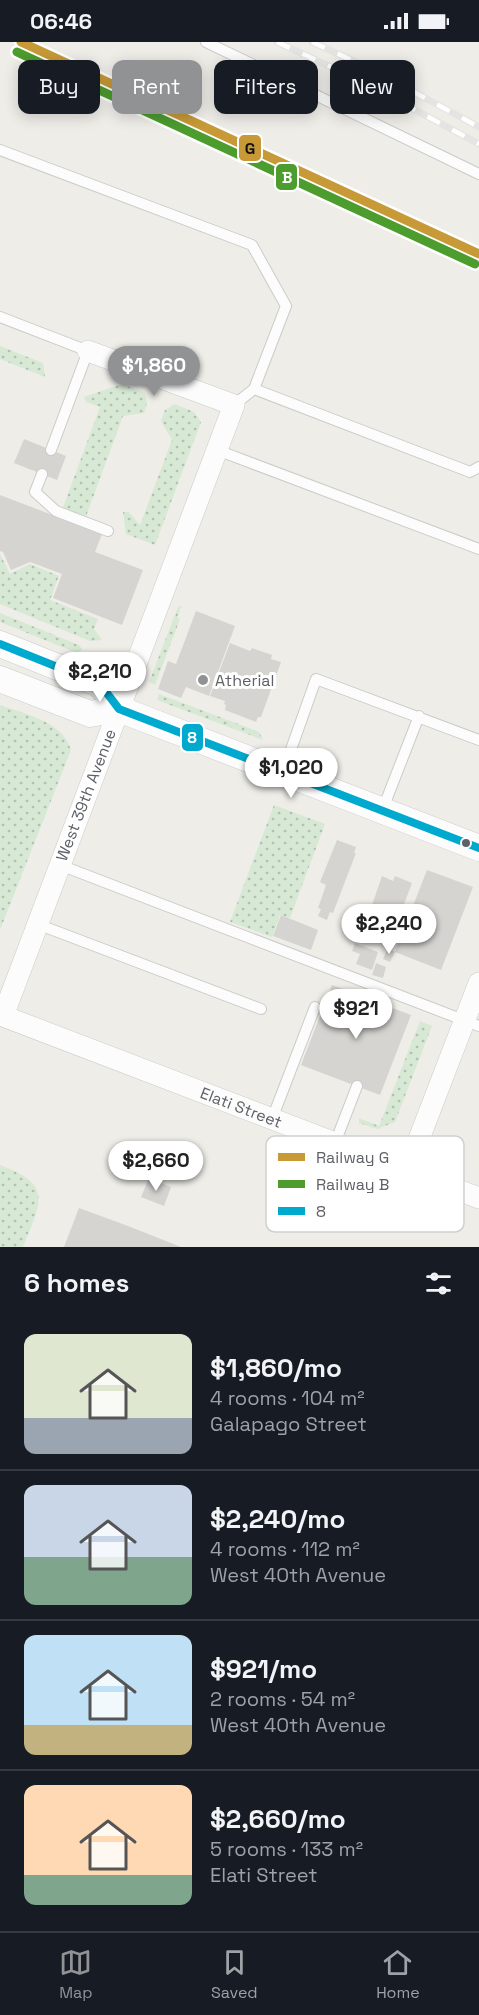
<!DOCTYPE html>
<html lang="en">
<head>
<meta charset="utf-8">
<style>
	:root { --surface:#171b24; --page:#242831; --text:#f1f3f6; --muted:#9ea1a6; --line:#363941; --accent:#909294 }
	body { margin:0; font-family:"Space Grotesk",sans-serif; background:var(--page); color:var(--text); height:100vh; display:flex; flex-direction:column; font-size:22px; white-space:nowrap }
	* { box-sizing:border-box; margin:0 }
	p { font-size:20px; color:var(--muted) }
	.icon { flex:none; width:33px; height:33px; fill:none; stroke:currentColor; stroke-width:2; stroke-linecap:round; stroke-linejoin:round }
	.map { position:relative; height:1205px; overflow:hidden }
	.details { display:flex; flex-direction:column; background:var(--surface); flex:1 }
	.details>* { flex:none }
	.top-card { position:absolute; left:18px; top:18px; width:444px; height:54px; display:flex; gap:12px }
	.price { position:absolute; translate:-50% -51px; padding:0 14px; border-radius:21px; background:#fff; color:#222; font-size:20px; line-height:39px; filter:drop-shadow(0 2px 3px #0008) }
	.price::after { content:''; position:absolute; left:50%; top:36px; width:18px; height:14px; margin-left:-9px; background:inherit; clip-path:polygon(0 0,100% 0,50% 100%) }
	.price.active { background:var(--accent); color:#fff }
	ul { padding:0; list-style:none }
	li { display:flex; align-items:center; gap:18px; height:150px; padding:0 24px }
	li+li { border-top:2px solid var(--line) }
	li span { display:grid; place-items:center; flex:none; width:168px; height:120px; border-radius:12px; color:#555 }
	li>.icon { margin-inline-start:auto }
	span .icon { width:72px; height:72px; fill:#fffc; stroke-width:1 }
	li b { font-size:26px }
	h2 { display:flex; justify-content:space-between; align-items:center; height:72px; padding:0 24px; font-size:26px }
	.tag { padding:0 21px; border-radius:12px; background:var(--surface); box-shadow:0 3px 15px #0003; font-size:21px; line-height:54px }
	.tag.active { background:var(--accent); color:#fff }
	.status { display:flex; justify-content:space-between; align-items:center; height:42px; padding:0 30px; background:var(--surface); direction:ltr }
	.status svg { height:16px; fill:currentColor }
	.tab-bar { display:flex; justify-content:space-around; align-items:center; height:84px; border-top:2px solid var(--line); background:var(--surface); font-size:16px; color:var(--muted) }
	.tab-bar a { display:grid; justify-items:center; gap:3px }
	.tab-bar .active { color:var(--accent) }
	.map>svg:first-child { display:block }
	.grass { fill:url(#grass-dots) }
	.building { fill:#d5d4d1 }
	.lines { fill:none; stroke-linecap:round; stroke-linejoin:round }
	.service-casing { stroke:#cbcbca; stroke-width:12 }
	.minor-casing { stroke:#cbcbca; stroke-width:22 }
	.tertiary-casing { stroke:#cbcbca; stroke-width:27 }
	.service { stroke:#fcfcfc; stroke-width:10 }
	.minor { stroke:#fcfcfc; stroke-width:21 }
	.tertiary { stroke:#fcfcfc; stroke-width:26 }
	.rail-casing { stroke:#e4e4e3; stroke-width:7 }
	.rail { stroke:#fff; stroke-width:4.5; stroke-dasharray:14; stroke-linecap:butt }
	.bus-1-casing { stroke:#fff; stroke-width:12 }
	.bus-1 { stroke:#00a9ce; stroke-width:8 }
	.rail-1-casing { stroke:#fff; stroke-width:14 }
	.rail-2-casing { stroke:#fff; stroke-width:14 }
	.rail-1 { stroke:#c79a37; stroke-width:9 }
	.rail-2 { stroke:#4c9c2e; stroke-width:9 }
	.poi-dot { fill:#909294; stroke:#fff; stroke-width:2 }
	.bus-dot { fill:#5e6166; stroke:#fff; stroke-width:2 }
	.labels { text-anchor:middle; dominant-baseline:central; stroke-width:6; stroke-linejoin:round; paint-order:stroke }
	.poi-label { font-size:16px; fill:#5e6166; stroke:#fff; text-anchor:start }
	.street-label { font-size:16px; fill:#5e6166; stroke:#fff }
	.key { fill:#fff; stroke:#cfd0d1; stroke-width:1.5 }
	.key-label { font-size:16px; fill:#5e6166 }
	.line-badge { stroke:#fff; stroke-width:2 }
	.badge-label { font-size:16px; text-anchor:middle; font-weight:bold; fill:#fff }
	.pale-badge-label { font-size:16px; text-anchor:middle; font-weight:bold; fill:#111 }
</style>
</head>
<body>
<div class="status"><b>06:46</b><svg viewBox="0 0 49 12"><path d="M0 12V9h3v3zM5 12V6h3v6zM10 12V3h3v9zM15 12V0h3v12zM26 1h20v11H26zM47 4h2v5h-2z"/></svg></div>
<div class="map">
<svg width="479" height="1205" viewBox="0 0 479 1205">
	<defs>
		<pattern id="grass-dots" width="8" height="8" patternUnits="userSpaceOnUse" patternTransform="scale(1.5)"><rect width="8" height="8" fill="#d7e9d5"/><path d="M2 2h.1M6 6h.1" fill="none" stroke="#b2c0b1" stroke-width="1.8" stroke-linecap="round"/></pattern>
	</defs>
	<rect width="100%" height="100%" fill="#eeede8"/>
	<path class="grass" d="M0 304 43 321 45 335 0 317Z
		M122 342 145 351 147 361 144 371 123 374 85 477 62 468 100 365 86 360 84 355Z
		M175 362 194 370 201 380 155 503 126 492 123 470H129L140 483 172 398 161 379 165 368Z
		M0 512 10 532 30 522 59 534 50 558 98 577 94 587 102 598 90 599 0 562Z
		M182 563 177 575 180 577 155 643 149 640 178 565Z
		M0 571 79 603 82 607 77 611 0 580Z
		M159 652 259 690 263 698 157 658Z
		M0 663C24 672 63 679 71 708L0 888Z
		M274 763 325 782 290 876 280 873 272 895 230 880Z
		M420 979 432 984 395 1080 377 1087 359 1081V1076L379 1084Z
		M0 1123C55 1143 40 1161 23 1205H0Z"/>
	<path class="building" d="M24 397 66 414 57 438 14 421Z
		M0 453 102 492 95 510 143 528 122 583 53 556 62 532 30 520 11 528 3 510 0 509Z
		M196 569 235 584 209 654 186 645 181 656 158 647 168 619 176 622Z
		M230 601 250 609 252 606 272 613 271 617 281 620 261 675H258L256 680 225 668 226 663 224 662 225 659 210 654Z
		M337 798 356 805 354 811H356L333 871 330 870 327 878 318 874 321 867 318 866 326 843 320 840Z
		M427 828 473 845 441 928 395 910Z
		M382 834 393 839 395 834 412 841 400 873 372 863Z
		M281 873 318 888 311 908 273 894Z
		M355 901 378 910 372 928 356 922 360 912 352 909Z
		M388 906 395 910 390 920 383 917Z
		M376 921 386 925 383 936 372 933Z
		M332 943 411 973 380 1053 301 1023Z
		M149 1136 171 1145 164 1164 141 1155Z
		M79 1166 128 1184 181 1205H64Z"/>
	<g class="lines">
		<g class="service-casing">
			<path id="service" d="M206 0 479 132
				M0 108 252 203 286 264 254 347 234 363
				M0 275 88 309 51 408
				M254 347 470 430 479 425
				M217 408 479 507
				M42 432 35 450 56 469 108 489
				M283 730 316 637 479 698
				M382 769 419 674
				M60 823 479 984
				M37 882 261 967
				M272 1077 315 965
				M335 1101 357 1044"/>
		</g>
		<g class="minor-casing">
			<g id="minor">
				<path id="s1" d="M88 309 234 363 3 974 479 1156"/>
				<path d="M407 1128 479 941"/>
			</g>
		</g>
		<g class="tertiary-casing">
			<path id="tertiary" d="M0 602 100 642 119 667
				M0 637 90 672 119 667 479 806"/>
		</g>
		<use href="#service" class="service"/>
		<use href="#minor" class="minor"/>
		<use href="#tertiary" class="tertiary"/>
		<g class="rail-casing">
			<path id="rail" d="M277 0 359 38 479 102
				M312 0 369 26 479 85"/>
		</g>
		<use href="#rail" class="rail"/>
		<g class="bus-1-casing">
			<path id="bus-1" d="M0 602 100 642 119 667 479 806"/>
		</g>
		<use href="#bus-1" class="bus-1"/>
		<g class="rail-1-casing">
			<path id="rail-1" d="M21 0 479 212"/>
		</g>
		<g class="rail-2-casing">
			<path id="rail-2" d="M17 10 475 222"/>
		</g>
		<use href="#rail-1" class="rail-1"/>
		<use href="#rail-2" class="rail-2"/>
	</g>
	<circle class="poi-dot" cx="203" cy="638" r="6"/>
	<circle class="bus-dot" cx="466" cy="801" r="5"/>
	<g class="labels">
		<g class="poi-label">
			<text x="215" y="638">Atherial</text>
		</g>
		<g class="street-label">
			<text transform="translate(86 753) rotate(-69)">West 39th Avenue</text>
			<text stroke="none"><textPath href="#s1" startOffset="1064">Elati Street</textPath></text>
		</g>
	</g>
	<rect x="266" y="1094" width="198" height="96" rx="9" class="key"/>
	<rect x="278" y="1111" width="27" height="8" fill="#c79a37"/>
	<rect x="278" y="1138" width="27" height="8" fill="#4c9c2e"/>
	<rect x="278" y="1165" width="27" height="8" fill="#00a9ce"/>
	<g class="key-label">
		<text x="316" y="1121">Railway G</text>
		<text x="316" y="1148">Railway B</text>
		<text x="316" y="1175">8</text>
	</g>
	<g class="line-badge">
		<rect x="238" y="92" width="24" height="28" rx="6" fill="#c79a37"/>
		<rect x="275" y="121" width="23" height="28" rx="6" fill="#4c9c2e"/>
		<rect x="181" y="681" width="23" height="29" rx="6" fill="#00a9ce"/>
	</g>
	<g class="badge-label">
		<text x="287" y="141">B</text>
		<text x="192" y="701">8</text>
	</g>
	<g class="pale-badge-label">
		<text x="250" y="112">G</text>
	</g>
</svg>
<b class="price active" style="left:154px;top:355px">$1,860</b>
<b class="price" style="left:100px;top:661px">$2,210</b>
<b class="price" style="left:291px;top:757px">$1,020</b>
<b class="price" style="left:389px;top:913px">$2,240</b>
<b class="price" style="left:356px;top:998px">$921</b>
<b class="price" style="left:156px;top:1150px">$2,660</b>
<div class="top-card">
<a class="tag">Buy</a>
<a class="tag active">Rent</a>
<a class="tag">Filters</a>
<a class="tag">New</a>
</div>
</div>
<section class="details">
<h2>6 homes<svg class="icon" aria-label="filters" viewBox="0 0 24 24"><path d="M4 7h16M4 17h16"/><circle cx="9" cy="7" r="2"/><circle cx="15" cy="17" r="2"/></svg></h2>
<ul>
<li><span style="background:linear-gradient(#dfe7d0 70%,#9aa5b1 0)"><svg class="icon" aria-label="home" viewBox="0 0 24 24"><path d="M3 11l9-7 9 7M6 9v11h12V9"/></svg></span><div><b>$1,860/mo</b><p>4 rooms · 104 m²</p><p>Galapago Street</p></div></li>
<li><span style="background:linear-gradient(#c9d6e8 60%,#7fa58c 0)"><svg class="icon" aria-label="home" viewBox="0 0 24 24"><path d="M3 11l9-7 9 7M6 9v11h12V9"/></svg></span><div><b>$2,240/mo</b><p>4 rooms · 112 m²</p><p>West 40th Avenue</p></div></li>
<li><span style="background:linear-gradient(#bfe0f5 75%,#c2b280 0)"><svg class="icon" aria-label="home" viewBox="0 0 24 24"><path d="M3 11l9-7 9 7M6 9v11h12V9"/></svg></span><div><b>$921/mo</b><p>2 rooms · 54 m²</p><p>West 40th Avenue</p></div></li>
<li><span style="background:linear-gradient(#ffd9b3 75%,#7fa58c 0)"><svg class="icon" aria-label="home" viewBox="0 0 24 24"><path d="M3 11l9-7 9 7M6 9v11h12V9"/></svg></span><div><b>$2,660/mo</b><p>5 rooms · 133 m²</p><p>Elati Street</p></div></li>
</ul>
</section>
<nav class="tab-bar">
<a class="active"><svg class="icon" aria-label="map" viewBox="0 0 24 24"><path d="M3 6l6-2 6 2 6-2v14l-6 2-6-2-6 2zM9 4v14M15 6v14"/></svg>Map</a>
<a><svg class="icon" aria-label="saved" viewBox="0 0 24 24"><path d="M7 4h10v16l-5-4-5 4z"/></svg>Saved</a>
<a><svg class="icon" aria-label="home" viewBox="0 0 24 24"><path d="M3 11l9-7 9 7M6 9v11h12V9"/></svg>Home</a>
</nav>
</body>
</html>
